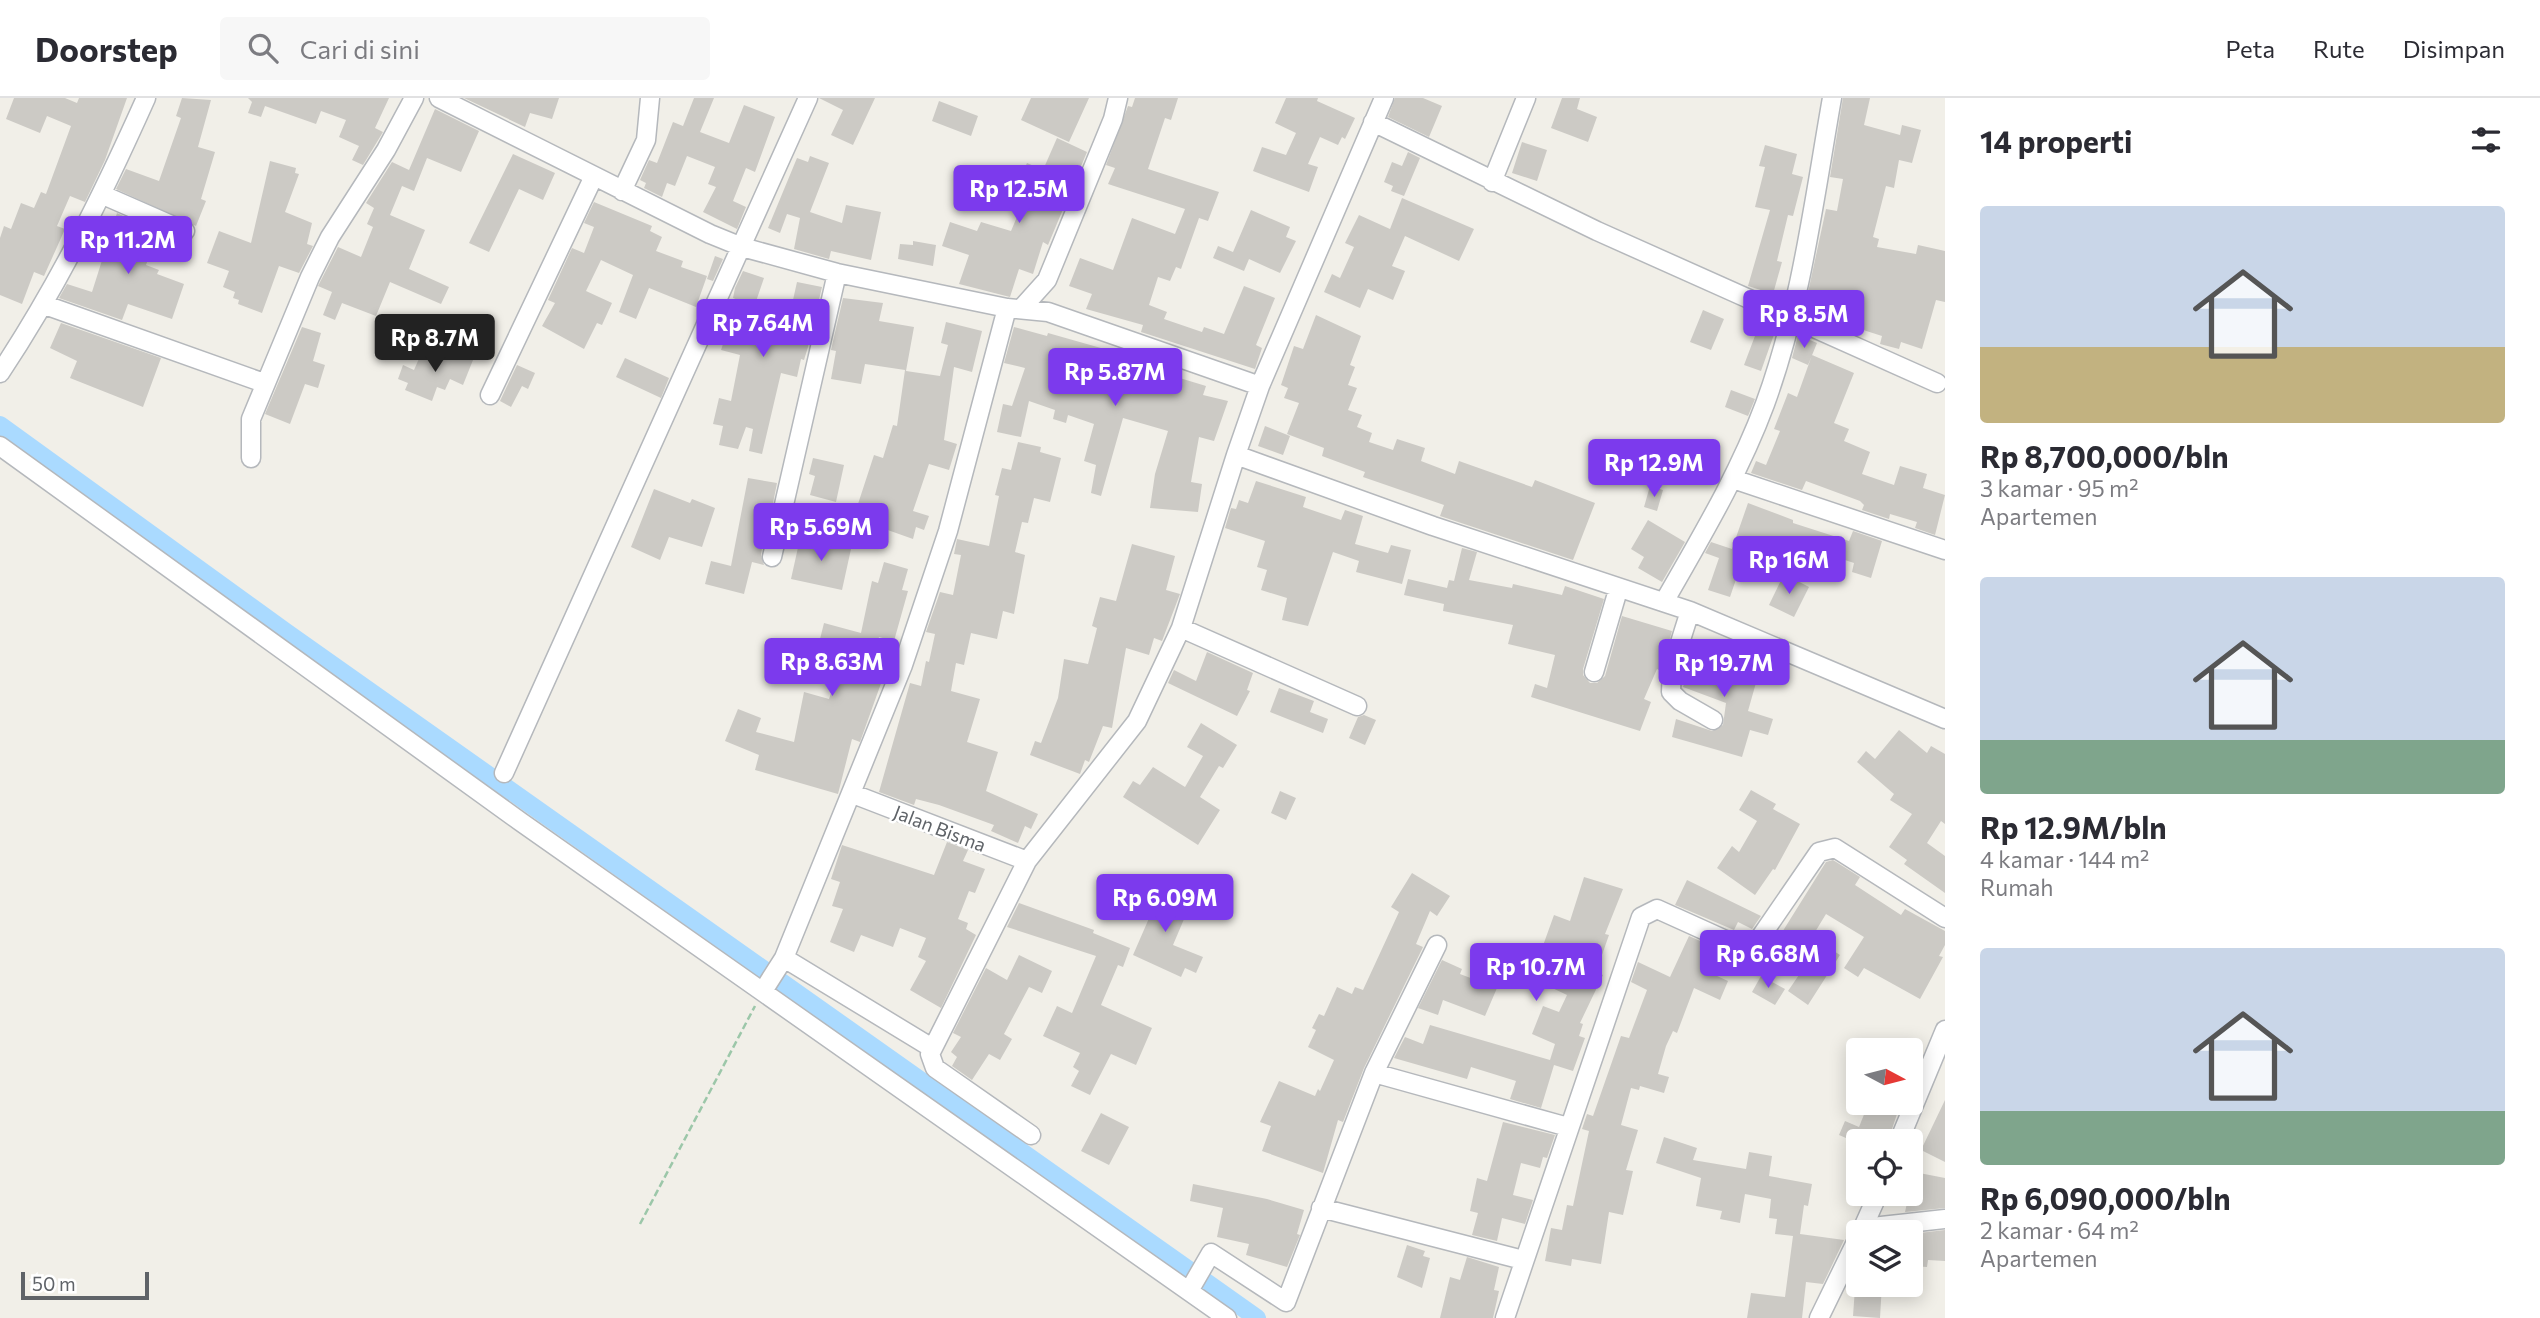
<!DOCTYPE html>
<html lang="id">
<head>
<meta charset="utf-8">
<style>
	:root { --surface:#fff; --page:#f7f7f7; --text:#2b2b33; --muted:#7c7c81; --line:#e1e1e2; --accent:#7c3aed }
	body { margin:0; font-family:Commissioner,sans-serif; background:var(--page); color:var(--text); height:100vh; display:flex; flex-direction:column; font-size:26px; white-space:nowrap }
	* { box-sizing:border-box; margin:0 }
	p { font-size:23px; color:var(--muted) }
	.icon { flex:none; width:38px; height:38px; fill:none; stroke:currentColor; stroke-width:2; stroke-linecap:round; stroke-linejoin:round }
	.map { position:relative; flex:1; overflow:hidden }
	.drawer { display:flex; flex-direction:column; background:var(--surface); width:595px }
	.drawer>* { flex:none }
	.needle { width:46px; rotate:97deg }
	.fabs { position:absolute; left:1846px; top:940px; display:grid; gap:14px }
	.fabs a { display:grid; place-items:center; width:77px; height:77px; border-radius:7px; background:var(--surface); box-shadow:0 4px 18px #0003; font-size:35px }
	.scale { position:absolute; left:21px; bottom:18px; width:128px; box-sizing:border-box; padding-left:7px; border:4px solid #5f6368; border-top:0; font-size:19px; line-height:24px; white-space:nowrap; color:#5f6368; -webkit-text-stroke:5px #fff; paint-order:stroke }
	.price { position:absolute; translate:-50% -60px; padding:0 16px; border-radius:7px; background:var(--accent); color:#fff; font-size:23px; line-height:46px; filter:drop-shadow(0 2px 4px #0008) }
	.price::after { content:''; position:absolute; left:50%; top:42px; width:21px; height:16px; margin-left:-10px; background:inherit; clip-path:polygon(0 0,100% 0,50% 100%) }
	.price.on { background:#222; color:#fff }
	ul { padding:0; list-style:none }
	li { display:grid; align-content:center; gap:14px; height:371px; padding:0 35px }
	li span { display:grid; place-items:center; height:217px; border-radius:7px; color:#555 }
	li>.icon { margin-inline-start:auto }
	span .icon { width:126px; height:126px; fill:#fffc; stroke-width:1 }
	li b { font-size:30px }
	h2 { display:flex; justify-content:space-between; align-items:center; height:84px; padding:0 35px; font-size:30px }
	header { display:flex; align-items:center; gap:42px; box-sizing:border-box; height:98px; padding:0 35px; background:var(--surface); border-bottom:2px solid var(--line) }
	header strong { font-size:33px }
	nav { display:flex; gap:38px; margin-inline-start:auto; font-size:24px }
	.search { width:490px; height:63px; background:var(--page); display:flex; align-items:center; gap:18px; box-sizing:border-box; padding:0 24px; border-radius:7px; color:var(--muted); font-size:26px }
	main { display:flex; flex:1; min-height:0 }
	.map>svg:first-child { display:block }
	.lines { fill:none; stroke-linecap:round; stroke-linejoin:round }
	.canal { stroke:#aadaff; stroke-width:18 }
	.building { fill:#cccac5 }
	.street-casing { stroke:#b5b8bc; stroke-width:21 }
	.path { stroke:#9cc7a9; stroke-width:2.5; stroke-dasharray:7 3.5; stroke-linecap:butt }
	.street { stroke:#fff; stroke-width:18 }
	.labels { text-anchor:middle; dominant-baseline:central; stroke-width:5; stroke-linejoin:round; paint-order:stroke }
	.street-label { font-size:19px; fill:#5f6368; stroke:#fff }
</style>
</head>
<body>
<header>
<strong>Doorstep</strong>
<div class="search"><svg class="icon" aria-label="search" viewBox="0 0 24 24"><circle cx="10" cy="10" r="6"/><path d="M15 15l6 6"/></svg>Cari di sini</div>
<nav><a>Peta</a><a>Rute</a><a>Disimpan</a></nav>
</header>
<main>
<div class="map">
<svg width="1945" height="1220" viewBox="0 0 1945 1220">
	<rect width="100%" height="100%" fill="#f1efe8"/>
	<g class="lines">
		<path class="canal" d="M0 327 286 534 1257 1220"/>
	</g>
	<path class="building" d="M14 0H65L77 5 79 0H127L105 62 85 104 70 98 57 128 65 131 57 149 44 178 34 174 22 206 0 197V140L4 128 11 131 21 105 34 110 41 94 46 96 71 28 47 18 40 35 6 21Z
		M182 0 211 2 198 49 215 54 201 101 206 103 196 128 116 91 126 71 159 83 181 20 176 18Z
		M248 0H389L375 30 383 34 363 67 352 62 359 48 339 39 346 22 321 13 316 26 265 8 261 19 248 15 252 4Z
		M464 0H559L552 21 530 15 525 29Z
		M694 0H714L700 34 729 45 744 7 775 19 755 74 746 70 733 103 746 109 737 131 703 114 716 89 708 86 715 69 687 58 675 88 667 85 662 99 644 90 646 85 640 82 649 62 657 65 673 24 683 28Z
		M819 0H875L853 47 831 37 843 12Z
		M1031 0H1089L1069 44 1021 22Z
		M1135 0H1178L1171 22 1165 20 1148 71 1219 94 1208 123 1199 120 1181 171 1176 169 1170 183 1158 179 1149 207 1167 214 1164 221 1202 234 1204 229 1224 236 1244 188 1275 200 1256 247 1262 250 1255 271 1141 234 1143 227 1086 211 1092 196 1069 188 1080 160 1113 172 1132 120 1175 136 1185 111 1108 86 1115 70 1106 67 1128 8 1132 9Z
		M1286 0H1318L1317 3 1355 20 1345 41 1342 39 1338 47 1320 39 1308 66 1318 69 1309 94 1253 73 1262 49 1286 57 1296 35 1275 25Z
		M1395 0H1423L1442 8 1429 39 1388 19Z
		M1562 0H1580L1577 11 1597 19 1588 44 1551 30Z
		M1843 0H1870L1864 27 1900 37 1902 27 1921 32 1912 65 1899 62 1894 90 1886 88 1873 139 1879 141 1877 149 1916 156 1918 147 1945 153V204L1936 202 1922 251 1901 244 1899 251 1880 246 1882 238 1804 213 1826 111 1837 113 1843 81 1830 79Z
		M939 3 978 18 971 38 932 23Z
		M435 11 479 33 461 74 427 60 414 93 402 88 390 117 425 132 409 171 449 189 441 206 390 184 376 218 342 205 335 222 323 217 332 194 318 188 338 149 361 159 373 129 367 126 374 110 366 105 392 64 409 72Z
		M1057 40 1087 54 1048 147 1043 144 1033 176 1019 171 1010 199 959 186 969 157 942 148 950 124 977 133 981 124 1011 133 1022 107 1014 103 1020 89 1017 87 1027 65 1043 72Z
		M1522 44 1547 52 1537 83 1512 75Z
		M1765 47 1797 56 1792 76 1803 79 1793 118 1788 117 1777 163 1782 164 1773 196 1748 188 1770 112 1755 109 1765 69 1759 68Z
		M1408 54 1420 60 1404 98 1391 93 1393 88 1384 84 1392 64 1402 68Z
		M513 56 555 75 543 102 519 91 489 154 469 145Z
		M810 58 829 65 810 114 842 125 846 107 881 114 871 162 831 153 829 161 794 151 800 120 787 116 780 135 768 130 797 60 808 64Z
		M270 63 296 70 295 75 299 76 285 114 312 125 307 146 313 148 299 175 279 168 262 215 238 206 239 202 233 200 235 194 223 189 229 173 207 165 219 133 251 145Z
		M1402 100 1474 131 1459 163 1405 138 1392 168 1405 173 1393 202 1368 191 1360 210 1324 194 1332 176 1340 180 1354 149 1345 145 1359 117 1390 131Z
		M594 104 652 128 650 133 662 139 656 153 683 163 681 169 707 178 696 209 649 190 636 221 619 214 633 177 601 162 586 193 612 205 602 227 597 225 584 251 542 228 555 205 548 202 572 150 584 155 594 129 584 125Z
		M1251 112 1290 129 1286 139 1296 143 1280 175 1249 161 1244 173 1213 160 1218 148 1233 154Z
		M117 115 158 134 146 167 159 172 157 176 184 186 172 221 128 206 122 222 59 200 67 186 92 194Z
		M913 143 936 147 933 168 898 161 900 146 913 147Z
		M715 158 723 161 713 183 707 181Z
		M743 173 764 180 751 218 777 228 781 209 791 211 797 184 822 189 808 249 804 262 801 261 797 279 781 275 762 356 749 353 753 331 746 329 738 351 719 347 723 328 713 326 719 300 731 303 740 257 721 252 738 202 733 200 735 190Z
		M843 200 883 205 879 223 914 229 906 273 940 278 948 247 941 245 946 224 982 233 972 274 954 269 944 342 957 346 949 372 929 366 913 413 929 418 924 432 916 429 913 441 882 430 880 438 864 433 867 425 859 423 863 410 857 409 874 357 883 360 893 327 897 328 905 272 865 266 861 286 831 281 836 253 831 252Z
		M1703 212 1724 221 1711 252 1690 244Z
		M1316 217 1361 238 1350 267 1355 269 1348 287 1357 290 1348 312 1362 317 1357 329 1372 335 1369 344 1393 352 1397 341 1425 350 1421 363 1455 376 1459 363 1532 389 1535 382 1595 405 1573 462 1440 418 1444 407 1363 379 1365 374 1322 358 1324 350 1287 336 1299 305 1284 300 1288 290 1281 287 1294 248 1303 251Z
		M1761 222 1777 228 1761 273 1744 267Z
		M61 225 161 260 143 309 70 280 77 263 50 250Z
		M302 229 321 235 313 263 325 267 318 290 305 286 290 326 265 316Z
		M1014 229 1047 238 1048 235 1115 254 1114 260 1206 288 1203 297 1228 303 1214 343 1199 339 1191 384 1202 386 1198 414 1150 410 1155 376 1168 333 1123 320 1101 398 1091 395 1096 367 1084 363 1094 326 1068 317 1066 325 1053 321 1055 312 1029 303 1021 339 997 334 1003 306 1012 308 1025 270 1004 265Z
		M1798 237 1817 245 1808 267 1792 260Z
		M446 250 473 262 463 287 450 281 445 292 437 289 432 303 405 292 408 285 398 281 403 267 414 272 421 256 441 264Z
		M1812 257 1854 275 1834 325 1849 331 1844 343 1870 354 1862 376 1894 387 1900 368 1927 376 1923 390 1945 397 1935 437 1915 430 1917 424 1890 416 1889 421 1862 412 1864 407 1860 403 1806 383 1802 392 1751 375 1756 363 1766 367 1780 333 1774 331 1788 295 1797 299Z
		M625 260 669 280 661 300 616 279Z
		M517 267 535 275 528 291 522 288 511 309 500 303Z
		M1731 292 1755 301 1748 318 1725 309Z
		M1265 328 1290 338 1283 357 1258 348Z
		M1018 344 1041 349 1040 354 1061 360 1050 404 1034 400 1028 425 1022 424 1015 454 1025 457 1014 516 1003 513 997 541 971 535 964 567 956 565 951 593 980 601 967 644 998 654 986 693 1038 716 1031 731 1025 728 1018 745 991 733 994 727 939 707 916 701 914 707 879 694 910 585 921 588 926 563 929 564 935 536 926 534 940 494 953 497 961 457 954 456 957 441 989 448 999 398 995 397 1002 370 1011 372Z
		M813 360 844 367 836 404 810 397 815 378 809 376Z
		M748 380 777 385 772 410 768 409 761 457 764 467 752 464 744 496 705 486 711 463 731 468Z
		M1256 383 1306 399 1303 409 1341 422 1345 412 1363 418 1355 446 1388 455 1391 447 1411 452 1402 486 1356 474 1359 463 1333 454 1308 528 1282 522 1287 500 1261 492 1267 472 1257 469 1265 443 1225 430 1231 410 1236 411 1239 402 1248 405Z
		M1650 388 1663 392 1657 413 1644 409Z
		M654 391 690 405 692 401 715 410 702 449 669 439 660 462 631 449Z
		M1748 405 1793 422V425L1849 443 1853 433 1882 443 1871 480 1852 474 1854 465 1787 443 1780 462 1747 449 1730 499 1708 492 1719 460 1705 455 1711 444 1732 451Z
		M1648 422 1685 444 1662 484 1638 470 1644 459 1631 451Z
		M801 436 851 451 842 492 791 481Z
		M1132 446 1175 458 1166 492 1180 496 1162 543 1154 540 1149 557 1126 550 1112 630 1103 628 1089 664 1085 662 1080 676 1030 657 1035 643 1041 645 1058 600 1064 561 1088 566 1097 530 1092 528 1100 499 1116 503Z
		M1462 450 1477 454 1469 482 1512 490 1513 486 1562 497 1565 488 1604 501 1583 571V577L1590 585H1597L1605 578 1622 518 1672 533 1661 573 1657 571 1644 601 1651 604 1640 633 1531 599 1535 586 1547 590 1555 557 1508 546 1513 527 1443 513 1444 506 1404 497 1408 481 1447 490 1449 482 1454 483Z
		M884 464 908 471 902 492 908 493 894 543 879 539 870 572 884 577 860 644 852 641 838 696 755 672 759 657 725 643 738 611 761 620 756 634 794 644 804 594 829 601 843 560 817 553 824 525 861 535 872 483 878 485Z
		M1784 476 1809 489 1794 519 1769 507Z
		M1699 544 1745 562 1746 556 1763 560 1748 613 1773 621 1768 637 1750 632 1742 659 1672 639 1676 621 1712 633 1723 627 1726 605 1683 589Z
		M1207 554 1253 575 1247 592 1250 593 1237 618 1168 585 1174 572 1196 583Z
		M1279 590 1314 603 1310 614 1328 621 1323 635 1270 614Z
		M1364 617 1376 622 1365 647 1349 640 1358 619Z
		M1201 625 1237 647 1223 670 1219 668 1200 699 1220 712 1198 747 1123 699 1133 683 1140 687 1153 669 1185 689 1203 658 1187 649Z
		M1899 632 1927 655 1931 648 1945 656V726L1941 723 1927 745 1945 758V795L1904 766 1907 762 1889 749 1912 716 1890 702 1894 696 1857 664 1866 653 1875 661Z
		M1751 692 1776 706 1773 711 1800 726 1775 772 1773 771 1755 797 1717 770 1732 748 1739 754 1757 723 1739 712Z
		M1280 693 1296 700 1286 722 1271 715Z
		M947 744 968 752 963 763 985 771 975 795 969 793 958 821 968 825 966 831 976 837 941 910 910 892 926 863 918 859 926 840 900 830 893 849 861 837 854 854 830 844 843 811 832 808 840 784 831 781 842 747 934 777Z
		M1833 762 1860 779 1855 787 1901 817 1905 811 1945 833V847L1939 858 1943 859 1920 901 1864 870 1858 879 1844 870 1864 839 1826 816 1812 839 1840 857 1808 907 1788 893 1803 871 1773 852 1776 844 1826 764Z
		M1412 775 1450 798 1437 818 1430 813 1416 846 1423 849 1364 970 1343 1024 1338 1022 1323 1075 1262 1053 1271 1028 1260 1024 1279 983 1315 998 1318 991 1320 993 1334 962 1308 949 1316 932 1312 930 1319 916 1324 918 1337 889 1352 896 1355 889 1363 892 1399 814 1391 809Z
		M1584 779 1623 791 1605 836 1609 837 1596 874 1603 877 1580 925 1583 926 1579 938 1585 940 1573 973 1554 967 1541 1010 1510 1001 1516 983 1471 969 1467 981 1394 960 1405 939 1423 946 1430 927 1550 962 1555 946 1532 936 1543 908 1559 914 1567 897 1489 860 1495 848 1536 867 1554 817 1570 823Z
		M1687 782 1761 818 1752 831 1738 824 1734 832 1680 809 1675 807Z
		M1148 789 1190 807 1173 847 1203 859 1196 875 1185 870 1181 879 1133 857 1150 818 1138 812Z
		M1019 805 1094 832 1093 835 1130 850 1123 869 1118 867 1101 907 1152 930 1136 967 1111 956 1090 997 1071 988 1079 973 1073 969 1080 955 1043 938 1057 908 1072 915 1096 858 1007 829Z
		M1689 838 1707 846 1702 855 1711 859 1704 872 1728 883 1720 902 1694 890 1677 935 1673 933 1666 948 1658 976 1669 979 1664 995 1640 988 1639 992 1631 990 1621 1027 1638 1032 1626 1072 1633 1073 1623 1117 1609 1114 1601 1166 1572 1161 1571 1168 1545 1163 1551 1130 1562 1132 1567 1107 1573 1108 1589 1033 1582 1031 1587 1016 1593 1018 1621 938 1629 940 1647 892 1631 884 1638 864 1670 879Z
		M1019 857 1052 873 1042 895 1029 889 1004 936 1012 941 1000 962 989 956 972 982 952 968 957 959 951 954 961 939 953 935 986 870 1007 882Z
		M1442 862 1462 871 1460 876 1497 890 1485 918 1443 902 1438 917 1418 910Z
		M1761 878 1785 891 1775 907 1752 894Z
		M1945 1002V1064L1921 1052Z
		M1869 1004H1889L1886 1011 1897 1016 1888 1043H1853L1839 1037 1845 1023 1859 1029Z
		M1101 1015 1129 1029 1109 1067 1081 1053Z
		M1503 1024 1555 1037 1547 1060 1543 1059 1540 1070 1521 1065 1513 1097 1533 1102 1525 1126 1502 1120 1497 1143 1472 1137 1478 1115 1470 1113 1477 1080 1487 1083Z
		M1664 1039 1697 1050 1693 1062 1746 1071 1749 1054 1772 1058 1769 1078 1812 1086 1808 1108 1804 1107 1800 1136 1844 1142 1823 1186 1806 1184 1802 1220H1747L1751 1195 1785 1199 1793 1138 1775 1136 1777 1121 1769 1120 1771 1101 1745 1096 1740 1125 1720 1121 1722 1113 1696 1108 1701 1080 1656 1065Z
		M1914 1074 1945 1080V1110L1905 1114Z
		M1193 1086 1267 1101 1304 1112 1297 1136 1300 1137 1287 1169 1246 1157 1249 1146 1217 1139 1223 1110 1190 1103Z
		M1945 1132V1163L1928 1162 1927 1169 1911 1168V1136Z
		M1407 1147 1425 1153 1423 1158 1430 1160 1422 1190 1397 1179Z
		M1467 1159 1499 1169 1494 1192 1499 1193 1493 1220H1440L1450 1179 1460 1182Z
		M1854 1175H1858V1186H1882L1880 1220 1853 1218 1855 1190 1847 1189Z"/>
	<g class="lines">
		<g class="street-casing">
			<path id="street" d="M439 0 710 136 742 149 837 175 1007 210 1048 214 1260 288
				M1384 0 1260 288 1236 357 1433 428 1690 513 1945 621
				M1373 24 1597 133 1937 285
				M1492 84 1526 0
				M622 93 646 42 650 0
				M103 97 185 133
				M45 207 264 285
				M1021 211 1047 182 1113 21 1118 0
				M0 275C58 188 103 96 146 0
				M490 297 594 78
				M0 348 521 724 1227 1220
				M251 360V321L310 179 330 139 386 52 414 0
				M1733 381 1945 452
				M772 459 837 175
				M1664 504C1701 439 1739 376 1765 306 1801 208 1814 102 1832 0
				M1690 513 1672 570 1671 594 1680 603 1713 622
				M1181 530 1357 608
				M1594 574 1618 492
				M504 675 808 0
				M853 696 1027 763
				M784 860 932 950
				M763 893 784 860 903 567 948 433 1007 210
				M1374 975 1568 1029
				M1031 1037 935 970 930 956 1027 763 1137 623 1181 530 1236 357
				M1899 1043 1945 932
				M1321 1110 1523 1162
				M1863 1130 1945 1121
				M1861 1134 1878 1096
				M1189 1193 1211 1155 1286 1204 1374 975 1437 847
				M1505 1220 1641 819 1657 811 1741 849 1755 847 1819 754 1835 750 1945 820
				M1819 1220 1858 1140"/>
		</g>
		<path class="path" d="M640 1126 755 908"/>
		<use href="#street" class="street"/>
	</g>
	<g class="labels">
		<g class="street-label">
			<text transform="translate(940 730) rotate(21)">Jalan Bisma</text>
		</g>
	</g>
</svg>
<div class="fabs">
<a><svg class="needle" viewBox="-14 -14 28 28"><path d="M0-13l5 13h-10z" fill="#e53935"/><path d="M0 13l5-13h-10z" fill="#7c7c81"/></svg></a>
<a><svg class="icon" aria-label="locate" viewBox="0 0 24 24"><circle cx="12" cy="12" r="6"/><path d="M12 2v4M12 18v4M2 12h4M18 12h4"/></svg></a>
<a><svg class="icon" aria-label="layers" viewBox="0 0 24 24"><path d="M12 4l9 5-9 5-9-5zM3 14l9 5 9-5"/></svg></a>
</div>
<div class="scale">50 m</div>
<b class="price" style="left:1019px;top:127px">Rp 12.5M</b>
<b class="price" style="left:128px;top:178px">Rp 11.2M</b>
<b class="price" style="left:1804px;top:252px">Rp 8.5M</b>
<b class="price" style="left:763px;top:261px">Rp 7.64M</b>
<b class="price on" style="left:435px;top:276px">Rp 8.7M</b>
<b class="price" style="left:1115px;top:310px">Rp 5.87M</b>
<b class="price" style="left:1654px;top:401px">Rp 12.9M</b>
<b class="price" style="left:821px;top:465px">Rp 5.69M</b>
<b class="price" style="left:1789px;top:498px">Rp 16M</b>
<b class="price" style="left:832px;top:600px">Rp 8.63M</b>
<b class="price" style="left:1724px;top:601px">Rp 19.7M</b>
<b class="price" style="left:1165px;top:836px">Rp 6.09M</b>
<b class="price" style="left:1768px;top:892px">Rp 6.68M</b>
<b class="price" style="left:1536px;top:905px">Rp 10.7M</b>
</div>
<section class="drawer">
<h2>14 properti<svg class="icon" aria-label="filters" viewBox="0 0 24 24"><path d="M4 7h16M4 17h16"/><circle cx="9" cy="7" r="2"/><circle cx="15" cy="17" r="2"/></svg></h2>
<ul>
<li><span style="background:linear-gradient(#c9d6e8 65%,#c2b280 0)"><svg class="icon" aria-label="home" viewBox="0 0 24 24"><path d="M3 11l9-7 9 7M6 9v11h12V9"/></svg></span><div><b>Rp 8,700,000/bln</b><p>3 kamar · 95 m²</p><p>Apartemen</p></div></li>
<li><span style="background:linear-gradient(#c9d6e8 75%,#7fa58c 0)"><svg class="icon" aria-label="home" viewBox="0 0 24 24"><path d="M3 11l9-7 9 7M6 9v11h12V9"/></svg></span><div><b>Rp 12.9M/bln</b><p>4 kamar · 144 m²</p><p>Rumah</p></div></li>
<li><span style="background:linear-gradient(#c9d6e8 75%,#7fa58c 0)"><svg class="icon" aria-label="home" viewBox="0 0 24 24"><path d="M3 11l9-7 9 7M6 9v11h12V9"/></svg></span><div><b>Rp 6,090,000/bln</b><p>2 kamar · 64 m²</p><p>Apartemen</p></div></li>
</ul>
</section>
</main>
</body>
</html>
